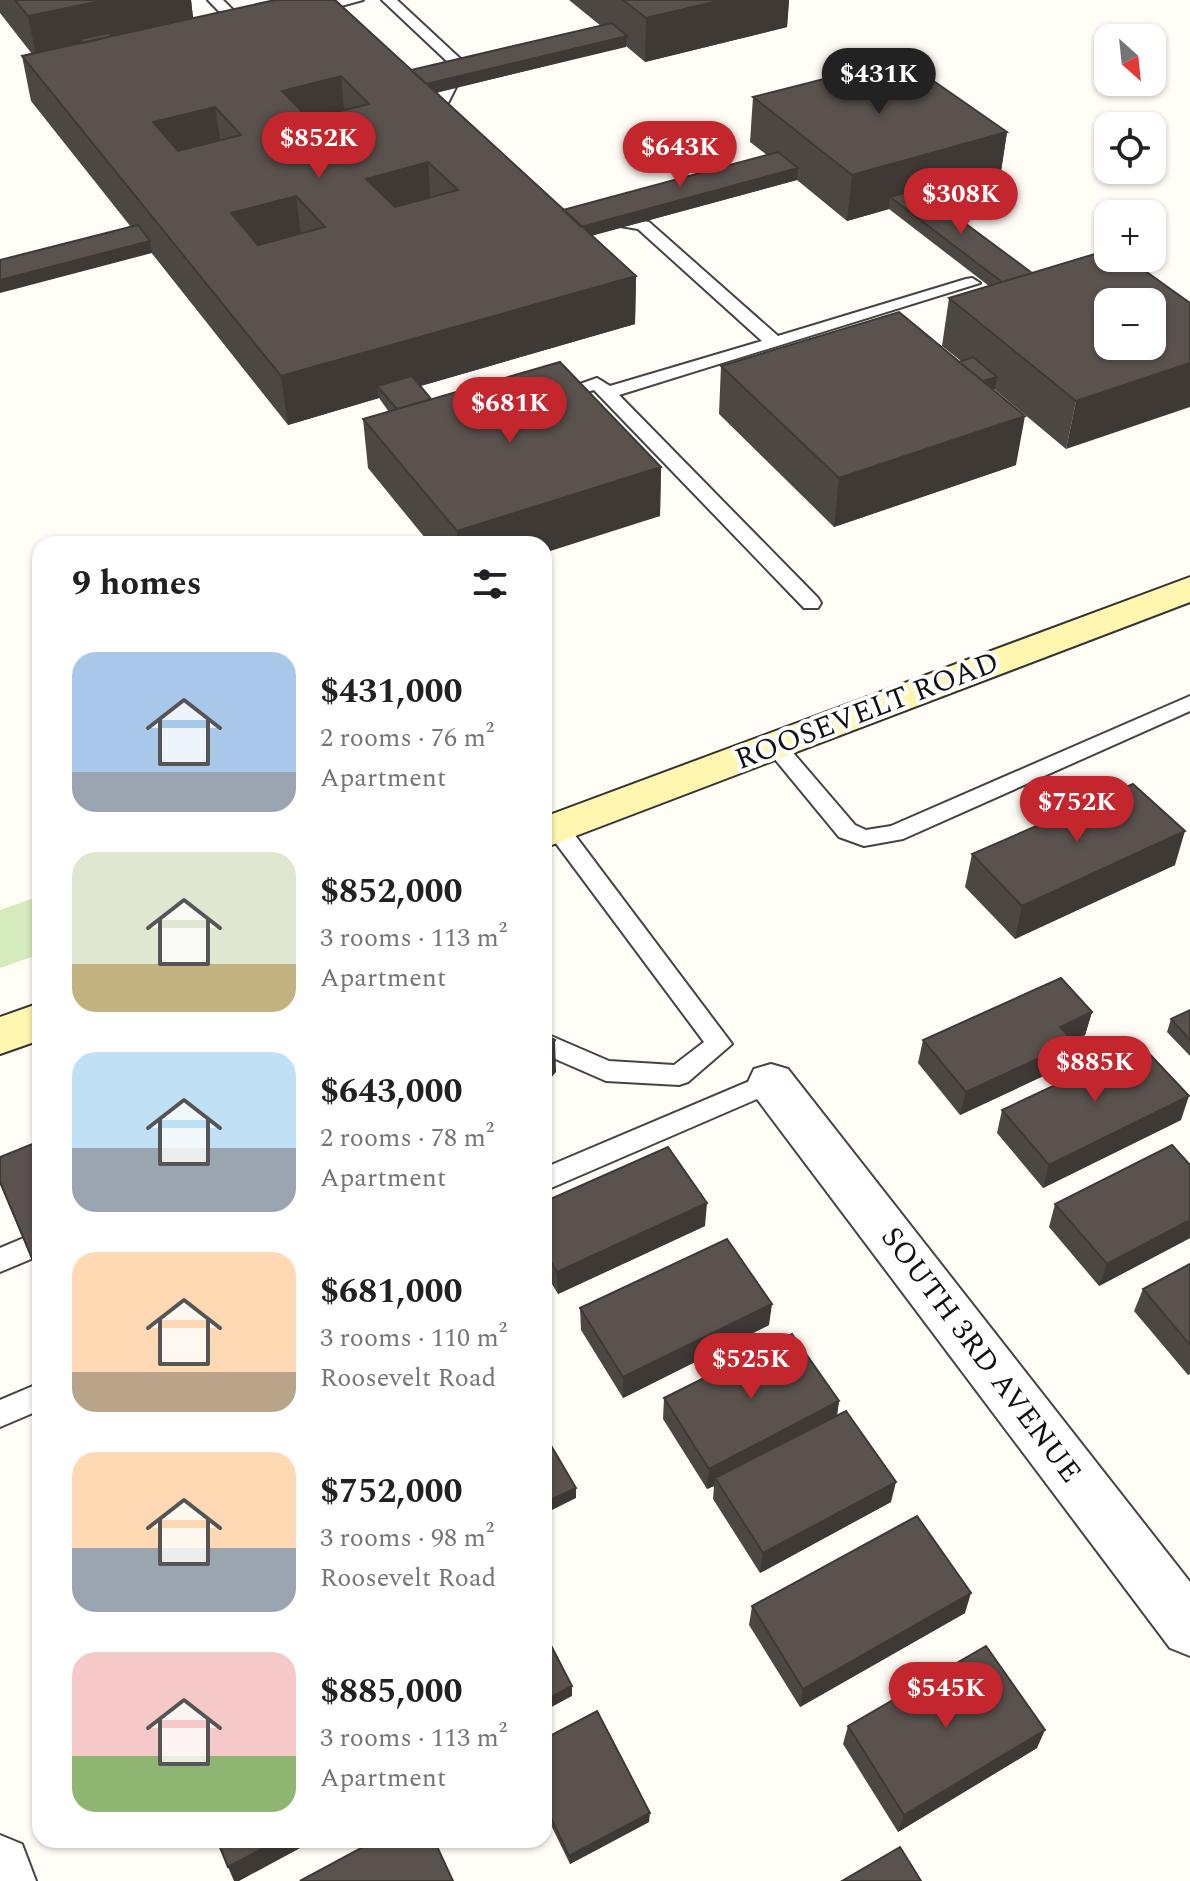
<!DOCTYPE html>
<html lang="en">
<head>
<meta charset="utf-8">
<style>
	:root { --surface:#fff; --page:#f6f6f6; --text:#202124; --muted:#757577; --accent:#c4262e }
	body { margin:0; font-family:Spectral,serif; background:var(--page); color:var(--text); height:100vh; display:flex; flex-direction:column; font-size:30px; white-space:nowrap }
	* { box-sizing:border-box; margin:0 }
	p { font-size:26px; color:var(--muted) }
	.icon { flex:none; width:44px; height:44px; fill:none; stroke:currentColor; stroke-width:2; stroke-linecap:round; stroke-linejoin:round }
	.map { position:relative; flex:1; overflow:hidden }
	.panel { position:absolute; left:32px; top:536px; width:520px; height:1312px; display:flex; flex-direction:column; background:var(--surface); border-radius:24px; box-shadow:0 2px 6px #0004 }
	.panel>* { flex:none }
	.needle { width:52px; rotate:153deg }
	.controls { position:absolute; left:1094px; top:24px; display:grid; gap:16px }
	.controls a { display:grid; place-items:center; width:72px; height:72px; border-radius:16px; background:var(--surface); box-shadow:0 2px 6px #0004; font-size:40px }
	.price { position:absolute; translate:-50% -68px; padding:0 18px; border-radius:28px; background:var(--accent); color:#fff; font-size:26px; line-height:52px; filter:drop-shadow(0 2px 4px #0008) }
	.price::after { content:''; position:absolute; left:50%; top:48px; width:24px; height:18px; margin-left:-12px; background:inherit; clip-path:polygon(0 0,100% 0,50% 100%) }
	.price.selected { background:#222; color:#fff }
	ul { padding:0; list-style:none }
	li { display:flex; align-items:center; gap:24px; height:200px; padding:0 40px }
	li span { display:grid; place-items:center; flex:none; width:224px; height:160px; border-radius:24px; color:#555 }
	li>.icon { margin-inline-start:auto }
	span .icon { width:96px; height:96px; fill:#fffc; stroke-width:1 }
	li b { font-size:34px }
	h2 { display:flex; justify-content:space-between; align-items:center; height:96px; padding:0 40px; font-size:34px }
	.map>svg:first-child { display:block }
	.green { fill:#d5ebbd }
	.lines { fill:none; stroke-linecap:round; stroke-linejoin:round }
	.lane-casing { stroke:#444; stroke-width:4 }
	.street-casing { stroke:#444; stroke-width:4 }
	.secondary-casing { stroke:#333; stroke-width:4 }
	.lane { fill:#fff; fill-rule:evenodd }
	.street { fill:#fff; fill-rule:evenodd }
	.secondary { fill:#fff6b0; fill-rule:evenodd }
	.wall { fill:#4d4742 }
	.shaded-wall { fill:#3f3936 }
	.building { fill:#5a524d; stroke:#3f3936; stroke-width:2; fill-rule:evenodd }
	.labels { text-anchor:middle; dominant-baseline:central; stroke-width:8; stroke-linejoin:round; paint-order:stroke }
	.street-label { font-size:30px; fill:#111; stroke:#fff }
</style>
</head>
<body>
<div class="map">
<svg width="1190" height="1881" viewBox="0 0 1190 1881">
	<rect width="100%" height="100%" fill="#fffdf5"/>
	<path class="green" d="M40 896V954L0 968V910Z"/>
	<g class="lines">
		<g class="lane-casing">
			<path id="lane" d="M208 0H223L244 21 252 19 259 23 236 29Z
				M338 0H363L308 15 301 11Z
				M382 0H397L467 65 444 111 455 123 452 126H442L428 112 452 66Z
				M602 214 649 222 778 336 966 279 972 278 980 283 619 395 818 598 821 603 818 608H804L594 390 552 402 543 397 597 378 610 386 762 341 638 229 596 222V216Z
				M1190 696V711L903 839 864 846 839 837 764 746 775 739 783 741 855 825 866 830 891 826Z
				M557 820 565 822 732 1044 688 1082 679 1085 606 1081 544 1054V1033L609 1061 674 1065 704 1042 549 834 546 828 549 822Z
				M771 1072 780 1075 784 1082 780 1089 544 1191V1168Z
				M26 1237 36 1241 40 1249 36 1257 0 1272V1248Z
				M40 1383V1410L0 1427V1400Z"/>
		</g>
		<g class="street-casing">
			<path id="street" d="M771 1064 788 1069 1190 1582V1656L1170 1648 754 1095 748 1082 754 1069Z
				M0 1835 22 1844 36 1881H0Z"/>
		</g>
		<g class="secondary-casing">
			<path id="secondary" d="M1190 577V602L544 848V817Z
				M40 1003V1040L0 1054V1017Z"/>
		</g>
		<use href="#lane" class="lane"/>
		<use href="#street" class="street"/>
		<use href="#secondary" class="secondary"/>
	</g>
	<path class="wall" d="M0 0H191L193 18 411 70 601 26 569 0H789L787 27 645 62 626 46 436 93 563 210 767 155 750 142 753 97 1007 132 1000 178 930 197 1032 273 1108 250 1066 449 994 389 993 390 1016 465 834 527 719 414 721 366 961 361 942 346 949 298 989 286 889 209 847 221 797 180 591 236 636 276 635 324 420 386 431 399 661 467 660 516 544 544H430L368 468 363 419 389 412 379 398 288 425 31 101 22 56 32 54 0 13Z
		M972 854 1175 865 1015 939 965 887Z
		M1190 1010V1056L1167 1032 1171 1019Z
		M1092 1012 1085 1035 1073 1041 1067 1065 960 1115 918 1063 923 1040Z
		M1002 1110 1181 1120 1043 1188 997 1133Z
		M40 1141V1280L0 1184V1157Z
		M1190 1165V1238L1099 1286 1049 1227 1055 1204Z
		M544 1202 705 1226 558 1294 544 1271Z
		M1190 1264V1374L1188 1375 1134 1311 1143 1289Z
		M580 1308 769 1325 623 1398 581 1330Z
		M664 1398 839 1401 837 1415 891 1502 760 1573 713 1499 714 1486 707 1489 663 1419Z
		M752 1606 965 1613 800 1707 749 1625Z
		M848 1726 1037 1748 898 1832 843 1744Z
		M544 1739 649 1822 570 1864 544 1811Z"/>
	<path class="shaded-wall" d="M106 0H191L194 26 80 39 82 50 37 60 28 16Z
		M722 0H789L787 27 645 62 646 18Z
		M627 36 626 47 400 101 399 90Z
		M341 76 345 121 287 136 282 91Z
		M215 107 222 152 161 167 153 122Z
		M1007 132 1000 178 901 206 890 197 889 209 847 221 852 175Z
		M428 162 431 208 371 225 366 179Z
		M798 168 797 180 553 246 552 234Z
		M296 196 302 243 237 260 231 213Z
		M150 241 152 253 0 293V280Z
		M636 276 635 324 386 396 377 386 379 398 288 425 281 376Z
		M1190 363V407L1066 449 1076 401Z
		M997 377 995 389 946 405 948 393Z
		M1025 416 1016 465 834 527 839 478Z
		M661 467 660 516 544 553V544H457V531Z
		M1185 831 1175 865 1015 939 1022 906Z
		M1092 1012 1085 1035 1054 1050 1060 1027Z
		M555 1040 556 1072 544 1086V1053Z
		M1074 1042 1067 1065 960 1115 966 1092Z
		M1189 1096 1181 1120 1043 1188 1049 1165Z
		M707 1203 705 1226 558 1294 557 1272Z
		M1190 1220V1238L1099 1286 1107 1264Z
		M772 1304 769 1325 623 1398V1377Z
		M839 1401 836 1422 715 1478 714 1486 707 1489 709 1469Z
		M896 1482 891 1502 760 1573 763 1553Z
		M576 1488V1498L544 1514V1503Z
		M971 1593 965 1613 800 1707 803 1689Z
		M572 1686V1696L544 1711V1701Z
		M1045 1730 1037 1748 898 1832 904 1815Z
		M650 1813 649 1822 570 1864 569 1856Z
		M279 1840H315L239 1881H234L228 1867Z"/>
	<path class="building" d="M15 0H106L28 16Z
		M275 0H335L636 276 281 376 22 56ZM341 76 369 104 309 119 282 91ZM215 107 241 135 178 151 153 122ZM428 162 458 190 395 207 366 179ZM296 196 325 227 258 245 231 213Z
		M623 0H722L646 18Z
		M612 23 627 36 426 84 411 70Z
		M110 33 112 36 83 43 80 39Z
		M902 59 1007 132 852 175 753 97Z
		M778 152 798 168 581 227 563 210Z
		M919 189 1032 273 1002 282 890 197Z
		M138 225 150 241 0 280V260Z
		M1108 250V258H1127L1190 303V363L1076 401 949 298ZM1108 302H1152V346H1108Z
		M899 312 1025 416 839 478 721 366Z
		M973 357 997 377 983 381 959 362Z
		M560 362 661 467 457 531 363 419Z
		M412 376 431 399 397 409 377 386Z
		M1133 784 1185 831 1022 906 972 854Z
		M1061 978 1092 1012 1060 1027 1074 1042 966 1092 923 1040Z
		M1190 1010V1040L1171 1019Z
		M544 1034 555 1040 544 1053Z
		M1141 1045 1189 1096 1049 1165 1002 1110Z
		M40 1141V1277L0 1182V1157Z
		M1172 1145 1190 1165V1220L1107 1264 1055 1204Z
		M668 1147 707 1203 557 1272 544 1250V1202Z
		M727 1239 772 1304 623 1377 580 1308Z
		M1190 1264V1345L1143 1289Z
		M792 1334 839 1401 709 1469 664 1398Z
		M846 1411 896 1482 763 1553 715 1478Z
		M546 1437 576 1488 544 1503V1439Z
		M917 1516 971 1593 803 1689 752 1606Z
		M544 1632 572 1686 544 1701Z
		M986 1646 1045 1730 904 1815 848 1726Z
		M597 1711 650 1813 569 1856 544 1803V1739Z
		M217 1840H279L228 1867Z
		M376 1840H434L453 1881H300Z
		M900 1847 921 1881H842Z"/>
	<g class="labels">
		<g class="street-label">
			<text transform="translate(867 711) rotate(-21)">ROOSEVELT ROAD</text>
			<text transform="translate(981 1355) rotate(53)">SOUTH 3RD AVENUE</text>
		</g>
	</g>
</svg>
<div class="controls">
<a><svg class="needle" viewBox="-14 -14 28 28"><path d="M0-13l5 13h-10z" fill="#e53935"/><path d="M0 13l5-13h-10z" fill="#757577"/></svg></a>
<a><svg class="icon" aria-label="locate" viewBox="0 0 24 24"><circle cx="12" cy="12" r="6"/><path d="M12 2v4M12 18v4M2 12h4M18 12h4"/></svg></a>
<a>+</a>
<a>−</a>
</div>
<b class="price selected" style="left:879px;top:116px">$431K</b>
<b class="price" style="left:319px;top:180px">$852K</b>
<b class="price" style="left:680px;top:189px">$643K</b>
<b class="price" style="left:961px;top:236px">$308K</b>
<b class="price" style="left:510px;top:445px">$681K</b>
<b class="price" style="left:1077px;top:844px">$752K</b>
<b class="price" style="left:1095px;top:1104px">$885K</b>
<b class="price" style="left:751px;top:1401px">$525K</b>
<b class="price" style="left:946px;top:1730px">$545K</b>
<section class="panel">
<h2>9 homes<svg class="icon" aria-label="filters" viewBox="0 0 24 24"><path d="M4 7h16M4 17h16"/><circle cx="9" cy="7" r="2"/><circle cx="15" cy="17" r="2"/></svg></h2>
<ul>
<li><span style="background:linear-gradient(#a9c7e8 75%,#9aa5b1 0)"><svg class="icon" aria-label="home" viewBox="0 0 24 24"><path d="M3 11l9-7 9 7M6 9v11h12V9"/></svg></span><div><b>$431,000</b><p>2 rooms · 76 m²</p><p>Apartment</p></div></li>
<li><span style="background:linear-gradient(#dfe7d0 70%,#c2b280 0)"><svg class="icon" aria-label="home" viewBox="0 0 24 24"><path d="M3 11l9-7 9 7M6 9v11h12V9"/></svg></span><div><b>$852,000</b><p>3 rooms · 113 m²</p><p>Apartment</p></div></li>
<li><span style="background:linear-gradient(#bfe0f5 60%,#9aa5b1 0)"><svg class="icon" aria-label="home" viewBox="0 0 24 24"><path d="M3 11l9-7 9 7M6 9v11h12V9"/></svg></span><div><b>$643,000</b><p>2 rooms · 78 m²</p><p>Apartment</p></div></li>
<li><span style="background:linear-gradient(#ffd9b3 75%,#b9a48a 0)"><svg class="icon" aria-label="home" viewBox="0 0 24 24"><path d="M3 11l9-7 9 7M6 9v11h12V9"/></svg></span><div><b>$681,000</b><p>3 rooms · 110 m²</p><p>Roosevelt Road</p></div></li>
<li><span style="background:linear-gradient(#ffd9b3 60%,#9aa5b1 0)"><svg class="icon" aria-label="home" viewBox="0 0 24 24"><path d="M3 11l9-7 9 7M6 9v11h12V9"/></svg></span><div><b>$752,000</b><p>3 rooms · 98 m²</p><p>Roosevelt Road</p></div></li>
<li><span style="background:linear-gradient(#f6c9c9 65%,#8fb573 0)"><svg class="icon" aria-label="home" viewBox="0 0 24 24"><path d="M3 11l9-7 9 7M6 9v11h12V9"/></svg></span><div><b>$885,000</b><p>3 rooms · 113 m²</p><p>Apartment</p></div></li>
</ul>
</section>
</div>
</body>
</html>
